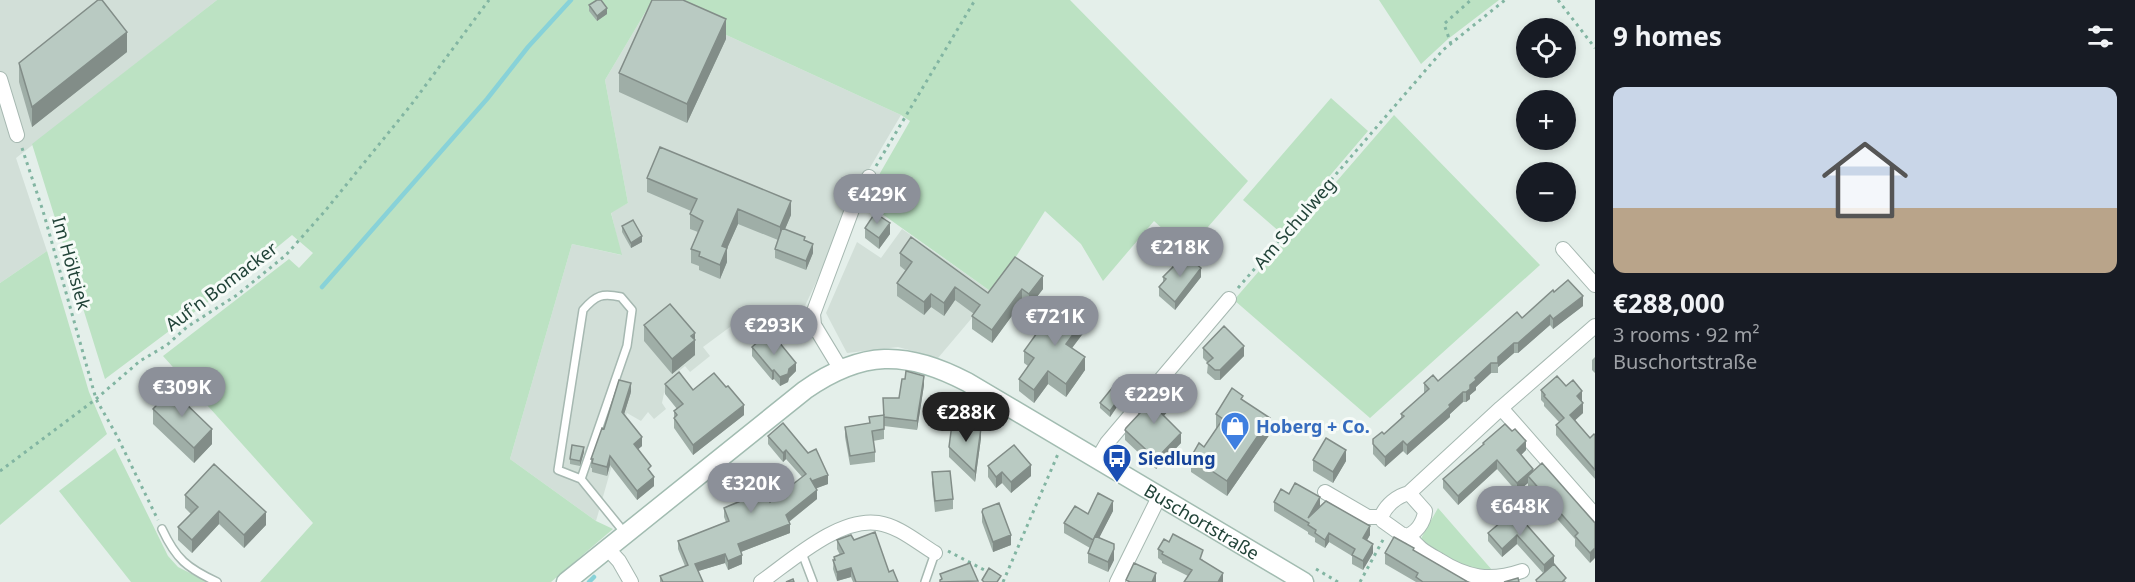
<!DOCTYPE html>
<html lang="en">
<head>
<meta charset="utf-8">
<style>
	:root { --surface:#171b24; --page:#242831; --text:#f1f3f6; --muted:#9ea1a6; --line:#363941; --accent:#8c9099 }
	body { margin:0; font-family:"Noto Sans",sans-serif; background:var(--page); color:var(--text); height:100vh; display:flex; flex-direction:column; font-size:22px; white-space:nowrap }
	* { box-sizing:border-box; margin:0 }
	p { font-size:20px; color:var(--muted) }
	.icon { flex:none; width:33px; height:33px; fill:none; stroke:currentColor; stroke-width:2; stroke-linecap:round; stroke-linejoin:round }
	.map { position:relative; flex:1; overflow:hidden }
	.panel { display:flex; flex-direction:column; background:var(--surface); width:540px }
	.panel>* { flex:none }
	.tools { position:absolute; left:1516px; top:18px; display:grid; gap:12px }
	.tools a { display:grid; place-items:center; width:60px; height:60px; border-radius:50%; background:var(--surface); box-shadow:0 3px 9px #0003; font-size:30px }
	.price { position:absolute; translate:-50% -51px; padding:0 14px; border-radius:21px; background:var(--accent); color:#fff; font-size:20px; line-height:39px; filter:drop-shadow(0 2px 3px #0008) }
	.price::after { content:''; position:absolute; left:50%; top:36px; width:18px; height:14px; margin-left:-9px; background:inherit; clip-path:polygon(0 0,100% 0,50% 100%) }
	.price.active { background:#222; color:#fff }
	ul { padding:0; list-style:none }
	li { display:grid; align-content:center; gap:12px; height:318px; padding:0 18px }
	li+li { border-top:2px solid var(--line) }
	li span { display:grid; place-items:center; height:186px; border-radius:12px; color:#555 }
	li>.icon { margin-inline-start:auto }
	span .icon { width:108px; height:108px; fill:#fffc; stroke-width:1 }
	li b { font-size:26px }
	h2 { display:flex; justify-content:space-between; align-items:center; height:72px; padding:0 18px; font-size:26px }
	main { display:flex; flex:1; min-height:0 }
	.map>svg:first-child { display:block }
	.built { fill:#d2dfd8 }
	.green { fill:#bce2c3 }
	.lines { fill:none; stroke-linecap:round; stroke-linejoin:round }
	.stream { stroke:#88d2d8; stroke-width:4.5 }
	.lane-casing { stroke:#a6b8b1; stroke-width:10 }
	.street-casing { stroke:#a6b8b1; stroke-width:16 }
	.secondary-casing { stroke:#a2bcb1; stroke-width:21 }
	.path { stroke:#82b5a2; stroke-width:3; stroke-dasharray:3 4.5; stroke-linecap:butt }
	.lane { stroke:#fff; stroke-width:7 }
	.street { stroke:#fff; stroke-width:14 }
	.secondary { stroke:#fff; stroke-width:18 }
	.wall { fill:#9faea7 }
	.shaded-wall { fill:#828d88 }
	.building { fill:#b9cac2; stroke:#828d88; stroke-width:1.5 }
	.labels { text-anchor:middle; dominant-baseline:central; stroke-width:6; stroke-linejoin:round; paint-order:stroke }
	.street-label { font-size:18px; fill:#214338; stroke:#f6fbf8 }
	.shop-label { font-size:18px; font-weight:bold; fill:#366cbe; stroke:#f6fbf8; text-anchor:start }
	.transit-label { font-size:18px; font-weight:bold; fill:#164399; stroke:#f6fbf8; text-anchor:start }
</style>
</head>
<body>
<main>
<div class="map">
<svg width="1595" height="582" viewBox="0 0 1595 582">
	<rect width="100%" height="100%" fill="#e4efea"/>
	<path class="built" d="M0 0H217L16 158 47 251 0 283Z
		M652 1 901 115 868 171 797 323 757 307 703 347 710 356 690 372 685 366 673 376 678 382 664 393 662 403 666 409 654 419 648 412 641 421 627 413 596 521 510 459 572 244 621 255 611 212 628 203 605 80Z
		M902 229 993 293 938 358 898 347 847 353 826 313 857 242 881 258Z"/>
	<path class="green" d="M217 0H1070L1248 181 1187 251 1154 221 1103 281 1081 244 1045 211 993 293 864 201 910 121 901 115 652 1 605 80 628 203 611 213 622 255 572 244 510 459 596 521 613 529 551 582H260L313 523 163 356 289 259 299 268 313 253 292 235 236 281 105 379 32 144Z
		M1379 0H1499L1448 39 1421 64Z
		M1331 98 1368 131 1281 233 1243 200Z
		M1394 115 1540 265 1370 418 1234 300Z
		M47 251 89 392 107 434 0 525V283Z
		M115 448 168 556 178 567 208 582H131L59 491Z
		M1438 508 1499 578 1482 577 1419 542Z"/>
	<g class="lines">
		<path class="stream" d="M322 287 487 99 528 47 571 0
			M589 582 594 577"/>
		<g class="lane-casing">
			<path id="lane" d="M581 479 558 470 583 310C596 295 602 293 621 297L632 310 627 346 581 479 624 532
				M162 529C176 559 187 568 217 582
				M802 553 813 582
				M925 582 935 553"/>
		</g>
		<g class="street-casing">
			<path id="street" d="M0 79 17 135
				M1563 249 1595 285
				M840 368 814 325 813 314 853 207 869 177
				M1501 408 1595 515
				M1097 460 1107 443 1229 299
				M1325 492 1368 517H1381
				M1409 493 1501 408 1595 326
				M1409 493 1425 511C1424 522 1416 535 1404 536L1383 521 1381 517C1386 505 1397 496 1409 493Z
				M1410 536C1417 548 1427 553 1439 560 1467 578 1490 582 1522 571
				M608 549 619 561 631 582
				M761 582C791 561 839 517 878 523 899 526 918 543 935 553
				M1117 582 1159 497"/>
		</g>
		<g class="secondary-casing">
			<g id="secondary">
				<path id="s1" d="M566 582 805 390C862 350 906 350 967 382L1304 582"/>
			</g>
		</g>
		<path class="path" d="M1558 0 1595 48
			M1451 44 1444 24 1471 0
			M22 148 43 211 96 399 117 436 158 520
			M876 166 975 0
			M1238 288 1443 50 1505 0
			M0 471 96 399 140 361 167 345 187 327 237 295 286 255 325 211 411 105 489 0
			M948 551 990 573
			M1316 569 1338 582
			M1003 582 1058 454
			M1360 582 1384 538"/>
		<use href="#lane" class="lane"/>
		<use href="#street" class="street"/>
		<use href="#secondary" class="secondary"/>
	</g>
	<path class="wall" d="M589 5 607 14 597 21 589 11Z
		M726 39 687 123 619 92V73Z
		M127 52 32 127 19 82V63Z
		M647 178 791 215 785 229 805 241 813 253 806 270 775 258V249L778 240 738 224 727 248V262L720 279 699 270V266L691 263V249L698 232 690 229V214L691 211 647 192Z
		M622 226 642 242 631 248 622 232Z
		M865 228 890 234 879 249 865 238Z
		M900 253 988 293 1015 257 1043 289 1029 307 1022 302 992 343 972 329V316L974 314 955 300 944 316 931 307 924 315 897 296V283L906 271 900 266Z
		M1163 277H1201L1175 310 1159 296V287L1163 283Z
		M1583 306 1553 329 1550 325 1518 353H1514L1498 367V373H1491L1476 387V390L1470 395V399L1466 402H1463L1450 414V417L1407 455 1403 451 1385 467 1373 454V439L1384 434 1401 418V414L1424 394V383L1438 381 1522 318Z
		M644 325 695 333V355L672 374 644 341Z
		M1087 328 1072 348 1085 370 1066 397 1048 384 1034 403 1019 391V379L1028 366 1024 363V351Z
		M752 347 796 371 789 378 788 382 780 386 774 379 772 380 752 356Z
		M1203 348 1244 356 1220 380H1215L1207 373 1208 363 1203 358Z
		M1595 357V373L1592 370V360Z
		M665 384 693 390 744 415 693 455 674 428V411L677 409 665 394Z
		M924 385 917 430 884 426 883 398H899Z
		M1566 386 1582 401 1583 413 1575 420 1590 438 1595 435V479L1556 435V425L1559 422 1544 406V403L1541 400V390Z
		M631 392 624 414 642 446 638 449 651 473 654 486 637 500 610 465 607 476 592 472V468H591V459L604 429Z
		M1243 400 1270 434 1227 496 1191 472V457L1204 447 1216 429V414Z
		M1121 401 1110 417 1100 408V403Z
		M185 403 212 444 194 463 153 424V409Z
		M1172 407 1163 416 1181 443 1156 469 1125 440V430L1138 415V410Z
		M884 415V439L873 441 875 452V462L850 465 845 437V427L869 423V417Z
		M768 436 828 484 816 488 817 499 789 522 790 533 741 552 742 564 728 570 725 563 698 571 703 582H660V576L685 566 678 549V541L726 522 724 517V508L758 496 770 502 802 477 786 459 783 462 768 444Z
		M981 438 975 482 949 457V447Z
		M1483 443 1526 450 1521 455 1533 471 1595 523 1590 563 1575 546V539L1528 486V483L1517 492 1497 469 1458 505 1443 488V479L1483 445Z
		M584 452 580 466 570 464V459Z
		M1313 460 1346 461 1333 483 1313 471Z
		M988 466 1031 476 1011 493 1002 483 996 488 988 477Z
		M932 472 953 499V509L935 512 932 483Z
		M1289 494 1320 506 1319 508 1370 535 1367 540 1373 553 1363 570 1352 564V556L1329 542 1325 548 1315 542V538L1308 534V532L1274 511V502Z
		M185 495 266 525 244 548 219 524 192 553 178 540V527L191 514 185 508Z
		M1113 511 1099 537 1114 560 1108 572 1088 563V553L1090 548 1064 533V523L1088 514Z
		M982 512 1011 545 993 552 982 522Z
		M1507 517 1554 564 1566 582H1536V580L1543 573 1517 544 1502 557 1488 541V533Z
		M837 540H854L889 572 898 582H853L851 577 837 581 833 569 834 557 840 555 837 549Z
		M1158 549 1203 559 1202 560 1223 582 1188 576 1162 563V561L1158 558Z
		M1414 551 1468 582H1416L1385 564V553Z"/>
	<path class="shaded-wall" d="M607 8V14L597 21V16Z
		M726 19V39L687 123V104Z
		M127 32V52L32 127V107Z
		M791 201V215L780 241V227Z
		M738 209V224L726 251 727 248V262L720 279V265L722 246Z
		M890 223V234L879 249V238Z
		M642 236V242L631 248V243Z
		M813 244V253L806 270V261Z
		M1201 268V277L1175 310V302Z
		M1043 276V289L1029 307V294Z
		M955 287V300L944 316V303Z
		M1022 289V302L992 343V330Z
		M931 294V307L924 315V302Z
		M1583 296V306L1553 329V319Z
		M1087 315V328L1066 356V344Z
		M1550 315V325L1518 353V343Z
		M695 333V355L672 374V359Z
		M1514 343V353L1498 367V373V357Z
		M1244 346V356L1220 380V370Z
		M1085 357V370L1066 397V384Z
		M796 363V371L789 378 788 382 780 386V377Z
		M1491 363V373L1476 387V390L1470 395V399L1466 402V392L1470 385 1475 378Z
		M774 370V379L772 380V371Z
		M1048 371V384L1034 403V390Z
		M924 376V385L917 430V421Z
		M631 383V392L622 421V412Z
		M1582 391V401L1577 406V396Z
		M1463 392V402L1450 414V417L1407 455V445Z
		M1121 396V401L1110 417V411Z
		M1172 397V407L1159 421V411Z
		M1583 403V413L1570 425V415Z
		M744 405V415L693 455V445Z
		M1270 418V434L1227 496V481Z
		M981 428V438L975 482V472Z
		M212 429V444L194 463V448Z
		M1181 433V443L1156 469V459Z
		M642 437V446L634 453V444Z
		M1403 441V451L1385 467V457Z
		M1526 441V450L1517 459V450Z
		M584 447V452L580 466V461Z
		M786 450V459L783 462V453Z
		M1346 450V461L1333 483V472Z
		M610 456V465L607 476V467Z
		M1497 460V469L1458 505V496Z
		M1031 465V476L1011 493V482Z
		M1533 469V478L1528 476V483L1517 492V483Z
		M1002 472V483L996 488V477Z
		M828 475V484L812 490V481Z
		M654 477V486L637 500V491Z
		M817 490V499L786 524V515Z
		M1320 497V506L1309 524 1308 518Z
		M1113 501V511L1093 550V540Z
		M219 511V524L192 553V540Z
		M266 512V525L244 548V535Z
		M790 524V533L738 553V544Z
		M1370 526V535L1363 547V538Z
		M1329 533V542L1325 548V540Z
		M1011 535V545L993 552V542Z
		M1517 535V544L1502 557V549Z
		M1373 544V553L1363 570V561Z
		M1595 548V558L1590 563V553Z
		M1114 549V560L1108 572V562Z
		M725 554V563L695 572V564Z
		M742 555V564L728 570V561Z
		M1554 556V564L1544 574V565Z
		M851 568V577L837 581V572Z
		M1156 573V582H1152Z
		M1223 573V582H1218Z"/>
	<path class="building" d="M98 0H102L127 32 32 107 19 63Z
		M597 0H601L607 8 597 16 589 5Z
		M652 0H683L726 19 687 104 619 73Z
		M660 147 791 201 780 227 738 209 722 246 727 248 720 265 699 256 700 252 691 249 703 221 690 214 697 199 647 178Z
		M875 213 890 223 879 238 865 228Z
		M633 220 642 236 631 243 622 226Z
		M782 228 805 237 804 240 813 244 806 261 775 249Z
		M911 237 988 293 1015 257 1043 276 1029 294 1022 289 992 330 972 316 980 305 955 287 944 303 931 294 924 302 897 283 912 262 900 253Z
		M1185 255 1201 268 1175 302 1159 287 1166 279 1163 277Z
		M1568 280 1583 296 1553 319 1550 315 1518 343H1514L1498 357V363H1491L1475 378 1476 380 1470 385V389L1466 392H1463L1449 405 1450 407 1407 445 1403 441 1385 457 1373 444V439L1382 432 1384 434 1404 416 1401 414 1429 389 1424 383 1433 375 1438 381 1517 312 1522 318 1553 290 1554 292Z
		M1062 298 1087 315 1066 344 1085 357 1066 384 1048 371 1034 390 1019 379 1034 358 1024 351Z
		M670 304 695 333 691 336 695 340 672 359 644 325Z
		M1224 326 1244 346 1220 370H1215L1207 363 1213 358 1203 348Z
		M767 334 776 345 779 342 796 363 789 369 788 374 780 377 774 370 772 371 752 347Z
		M906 371 924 376 917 421 884 417 883 398H899L902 379H905Z
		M679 372 693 390 714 373 726 387 728 386 744 405 693 445 674 418 677 415 674 411 683 404 665 384Z
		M1557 376 1566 386 1573 380 1582 391 1577 396 1583 403 1570 415 1590 438 1594 434 1595 435V470L1556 425 1564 418 1544 396 1545 395 1541 390Z
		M619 380 631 383 622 412 642 437 634 444 651 466 648 469 654 477 637 491 610 456 607 467 592 463 593 459H591L602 428 604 429Z
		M175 386 185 396 181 399 212 429 194 448 153 409Z
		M1159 386 1172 397 1159 411 1181 433 1156 459 1125 430 1126 428 1141 412 1138 410Z
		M1112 388 1121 396 1110 411 1100 403Z
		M1232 388 1243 396 1241 399 1270 418 1227 481 1191 457 1199 443 1204 447 1223 419 1216 414Z
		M884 415V429L872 431 875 452 850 456 845 427 870 423 869 417Z
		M783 423 808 453 816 449 828 475 812 481 810 478 817 490 786 515 790 524 738 544 742 555 728 561 725 554 695 564 703 582H663L660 576 688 565 678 541 729 521 724 508 731 505 758 494V496L766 493 770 502 806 474 786 450 783 453 768 436Z
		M952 424 981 428 975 472 949 447Z
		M1505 424 1512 431 1515 429 1526 441 1517 450 1533 469 1517 483 1497 460 1458 496 1443 479 1484 444 1483 443Z
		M1326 438 1346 450 1333 472 1313 460Z
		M572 445 584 447 580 461 570 459Z
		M1014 445 1031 465 1011 482 1002 472 996 477 988 466Z
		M1542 463 1595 523V548L1590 553 1575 536 1578 533 1528 476Z
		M214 464 266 512 244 535 219 511 192 540 178 527 198 507 185 495Z
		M950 471 953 499 935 501 932 472Z
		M1295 483 1320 497 1308 518 1326 501 1370 526 1363 538 1373 544 1363 561 1352 555 1355 549 1329 533 1325 540 1315 533 1316 530 1308 525 1309 523 1274 502 1281 489 1289 494Z
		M1098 493 1113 501 1093 540 1064 523 1075 506 1088 514Z
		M999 503 1011 535 993 542 982 512 983 509Z
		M1517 514 1554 556 1544 565 1517 535 1502 549 1488 533 1507 517 1510 520Z
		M875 532 889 572 893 570 898 582H856L851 568 837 572 833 560H835L834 557 844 553 837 540 851 535 854 540Z
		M1173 534 1203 550 1200 559 1223 573 1218 582H1184L1192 570 1162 554 1163 552 1158 549 1164 539 1169 542Z
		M1095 536 1114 544V549L1108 562 1088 553Z
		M1394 537 1414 548 1413 550 1468 582H1423L1416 577 1418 573 1385 553Z
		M970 563 978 581 940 582V580L942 579 940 574Z
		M1134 563 1156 573 1152 582H1130L1126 580Z
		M1554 564 1566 578 1562 582H1537L1536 580Z
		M989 568 1001 576 997 582H984L982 580Z
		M1518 578 1519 582H1504Z
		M793 579 794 582H786Z"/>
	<defs>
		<g id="shop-pin" transform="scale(1.5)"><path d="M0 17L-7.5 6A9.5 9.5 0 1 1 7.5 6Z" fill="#3f7fe0" stroke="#f6fbf8"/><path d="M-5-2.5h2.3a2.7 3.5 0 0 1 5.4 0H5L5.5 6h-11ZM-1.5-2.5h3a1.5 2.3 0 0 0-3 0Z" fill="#fff"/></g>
		<g id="bus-pin" transform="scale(1.5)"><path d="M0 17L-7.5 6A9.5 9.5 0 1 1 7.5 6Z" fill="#1a4fb4" stroke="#f6fbf8"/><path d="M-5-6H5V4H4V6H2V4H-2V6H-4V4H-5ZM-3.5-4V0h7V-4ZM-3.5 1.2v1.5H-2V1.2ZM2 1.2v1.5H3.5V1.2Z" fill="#fff"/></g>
	</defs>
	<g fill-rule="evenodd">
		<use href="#shop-pin" x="1235" y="426"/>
		<use href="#bus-pin" x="1117" y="458"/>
	</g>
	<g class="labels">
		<g class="street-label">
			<text transform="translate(1294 223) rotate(-49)">Am Schulweg</text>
			<text transform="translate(72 263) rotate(74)">Im Höltsiek</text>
			<text transform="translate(221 286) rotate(-37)">Auf'n Bomacker</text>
			<text stroke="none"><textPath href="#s1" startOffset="753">Buschortstraße</textPath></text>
		</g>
		<g class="shop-label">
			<text x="1256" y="426">Hoberg + Co.</text>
		</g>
		<g class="transit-label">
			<text x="1138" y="458">Siedlung</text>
		</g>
	</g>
</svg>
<div class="tools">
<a><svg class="icon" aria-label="locate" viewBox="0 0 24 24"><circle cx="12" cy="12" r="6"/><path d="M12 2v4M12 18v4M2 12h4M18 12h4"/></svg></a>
<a>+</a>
<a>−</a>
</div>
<b class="price" style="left:877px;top:225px">€429K</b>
<b class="price" style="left:1180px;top:278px">€218K</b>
<b class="price" style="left:1055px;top:347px">€721K</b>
<b class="price" style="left:774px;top:356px">€293K</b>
<b class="price" style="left:182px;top:418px">€309K</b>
<b class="price" style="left:1154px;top:425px">€229K</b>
<b class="price active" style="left:966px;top:443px">€288K</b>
<b class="price" style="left:751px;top:514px">€320K</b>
<b class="price" style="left:1520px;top:537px">€648K</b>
</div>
<section class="panel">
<h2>9 homes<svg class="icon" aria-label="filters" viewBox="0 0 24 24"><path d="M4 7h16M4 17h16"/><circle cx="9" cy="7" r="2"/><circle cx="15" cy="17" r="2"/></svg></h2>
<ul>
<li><span style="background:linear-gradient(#c9d6e8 65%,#b9a48a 0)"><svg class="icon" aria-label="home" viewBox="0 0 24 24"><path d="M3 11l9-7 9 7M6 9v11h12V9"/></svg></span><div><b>€288,000</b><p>3 rooms · 92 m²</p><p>Buschortstraße</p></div></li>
</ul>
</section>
</main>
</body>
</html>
